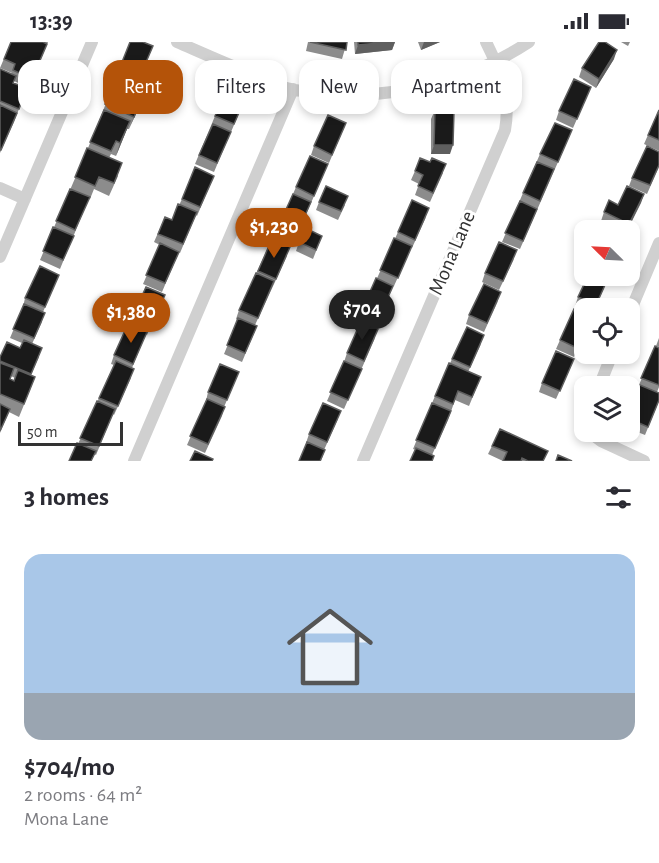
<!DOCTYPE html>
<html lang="en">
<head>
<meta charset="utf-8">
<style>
	:root { --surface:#fff; --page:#f2f2f3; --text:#2b2b33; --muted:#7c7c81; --line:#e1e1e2; --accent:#b45309 }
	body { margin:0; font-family:"Alegreya Sans",sans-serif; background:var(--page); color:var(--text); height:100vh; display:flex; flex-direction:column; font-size:22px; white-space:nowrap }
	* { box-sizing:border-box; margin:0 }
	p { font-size:20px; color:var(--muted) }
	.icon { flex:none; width:33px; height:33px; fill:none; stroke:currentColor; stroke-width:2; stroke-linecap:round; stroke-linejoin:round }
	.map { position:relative; height:419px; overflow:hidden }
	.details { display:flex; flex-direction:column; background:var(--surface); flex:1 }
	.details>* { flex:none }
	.banner { position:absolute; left:18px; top:18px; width:624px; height:54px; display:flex; gap:12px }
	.needle { width:39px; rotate:294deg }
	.tools { position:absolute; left:574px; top:178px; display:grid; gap:12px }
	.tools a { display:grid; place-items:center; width:66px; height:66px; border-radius:12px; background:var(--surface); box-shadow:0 3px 9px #0003; font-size:30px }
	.scale { position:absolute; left:18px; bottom:15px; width:105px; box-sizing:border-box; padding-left:6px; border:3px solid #333; border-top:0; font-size:16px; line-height:21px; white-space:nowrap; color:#333; -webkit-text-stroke:4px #fff; paint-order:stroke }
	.price { position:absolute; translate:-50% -51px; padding:0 14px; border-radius:21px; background:var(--accent); color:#fff; font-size:20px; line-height:39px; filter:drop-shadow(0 2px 3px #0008) }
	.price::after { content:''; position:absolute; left:50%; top:36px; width:18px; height:14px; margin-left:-9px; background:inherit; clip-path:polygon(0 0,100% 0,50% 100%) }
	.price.current { background:#222; color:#fff }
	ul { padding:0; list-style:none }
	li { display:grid; align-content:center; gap:12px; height:318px; padding:0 24px }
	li+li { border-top:2px solid var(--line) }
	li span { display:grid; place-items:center; height:186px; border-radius:18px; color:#555 }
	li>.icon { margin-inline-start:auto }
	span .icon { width:108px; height:108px; fill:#fffc; stroke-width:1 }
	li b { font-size:26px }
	h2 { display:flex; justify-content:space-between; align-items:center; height:72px; padding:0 24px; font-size:26px }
	.pill { padding:0 21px; border-radius:18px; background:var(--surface); box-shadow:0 3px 9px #0003; font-size:21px; line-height:54px }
	.pill.current { background:var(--accent); color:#fff }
	.status { display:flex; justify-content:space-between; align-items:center; height:42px; padding:0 30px; background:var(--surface); direction:ltr }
	.status svg { height:16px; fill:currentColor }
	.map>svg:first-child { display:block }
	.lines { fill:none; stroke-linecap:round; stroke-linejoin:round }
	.minor { stroke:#d0d0d0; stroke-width:12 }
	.wall { fill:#8c8c8c; fill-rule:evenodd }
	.shaded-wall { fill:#5f5f5f }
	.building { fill:#1a1a1a; stroke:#5f5f5f; stroke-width:1.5 }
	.labels { text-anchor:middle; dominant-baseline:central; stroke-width:6; stroke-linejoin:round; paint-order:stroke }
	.street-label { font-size:21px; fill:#333; stroke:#fff }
</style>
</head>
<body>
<div class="status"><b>13:39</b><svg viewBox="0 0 49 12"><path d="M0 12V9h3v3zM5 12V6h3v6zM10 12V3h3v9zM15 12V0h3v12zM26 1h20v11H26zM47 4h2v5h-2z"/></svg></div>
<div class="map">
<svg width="659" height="419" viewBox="0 0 659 419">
	<rect width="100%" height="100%" fill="#fff"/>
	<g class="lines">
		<path class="minor" d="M177 0C200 10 222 20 245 29 256 34 267 41 278 44 360 66 459 46 529 0
			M0 146 25 157
			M0 215 92 0
			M630 270 659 201
			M599 345 612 312
			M589 390 601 399 644 419
			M134 419 293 47
			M363 419 505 88C511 54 501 30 486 0"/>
	</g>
	<path class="wall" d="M11 0H48L29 46 14 39 13 41 27 46 14 80 0 111V27L11 32 12 31 0 26Z
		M308 0H347L342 17 306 9Z
		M354 0H395L392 8 355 12Z
		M418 0H440L421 8Z
		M621 0H630L628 4Z
		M153 4 139 38 144 54 129 87H127L116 114 111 112 109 116 118 134 109 154 94 147 90 157 89 156 60 227 40 218 88 106 117 34 120 25Z
		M614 17 596 46 579 35 582 26Z
		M591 45 573 86 556 78 559 69Z
		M248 50 214 130 195 122 215 74Z
		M435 68 450 112H431V77Z
		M659 68V109L644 102Z
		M346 81 329 121 311 113 314 104Z
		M572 88 520 207 502 200 523 151 540 112Z
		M328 122 294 200 276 192 296 145Z
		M659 125 647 152 629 144 632 136Z
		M415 129 443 131 430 160 415 153 419 142 411 138Z
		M214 134 197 174 196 173 180 211 179 210 162 250 143 242 160 203 154 200 165 175 172 178 182 157Z
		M644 152 627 189H609L612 184 601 179 604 170 618 163Z
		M319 160 345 163 338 178 316 168Z
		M426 175 412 206H411L394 244H393L376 284 359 276 398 190Z
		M322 194 313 217 296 209 299 200Z
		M272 197 287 214 255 283 257 284 242 320 224 312 238 278 236 277 239 268Z
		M514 217 499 248 482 240 485 231Z
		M59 233 43 270 42 280 32 302 39 315 31 333 35 335 30 348 19 375 9 370 0 391V315L20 306 22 301 10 296 23 265 25 256ZM11 334 15 336 14 339 10 337Z
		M609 234 595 267H585V269L575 264 578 255Z
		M165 253 147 293 146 292 132 326 131 336 114 373 113 372 96 413 78 402 114 323 111 322 114 313 132 276Z
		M498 259 484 290 466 282 469 273Z
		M585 272V290L574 315 556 307 560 298Z
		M375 296 344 367 327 359 344 320 347 311Z
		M659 296V305L656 304Z
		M481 302 468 330 481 335 469 364 455 358 448 378 432 413 413 407 435 354 452 317Z
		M655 304 659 306V345L657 350 659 359 645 393 630 387V376L634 366 630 364V354L639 343Z
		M574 317 556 357 539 350 542 341Z
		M235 339 224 365 222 374 205 411 187 403 206 359 208 350Z
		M338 377 324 408H325L321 419H299L307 401H306L309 392Z
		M492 404 544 419H503L488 412Z"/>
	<path class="shaded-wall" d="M389 0H395L392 8 355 12 358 3Z
		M424 0H440L421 8Z
		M617 8 614 17 596 46 599 37Z
		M148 42 144 54 129 87 134 75Z
		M130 79 125 92 116 114 120 101Z
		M434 103H453L450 112H431Z
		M644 152 641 161 627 189 629 182Z"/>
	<path class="building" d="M11 0H43L47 2 32 37 13 28 15 22 4 17Z
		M130 0H143L153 4 140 34 120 25Z
		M310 0H347L346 8Z
		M358 0H389L358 3Z
		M599 0H605L617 8 599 37 582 26Z
		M0 27 16 34 13 41 27 46 19 67 0 59Z
		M120 29 148 42 134 75 105 62Z
		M574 37 591 45 577 77 559 69Z
		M229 42 248 50 234 82 215 74Z
		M0 63 17 71 1 108H0Z
		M104 68 130 79 120 101 116 99 111 109 90 100Z
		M435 68 454 69 453 103H434Z
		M659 68V98L648 93Z
		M328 73 346 81 332 113 314 104Z
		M555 81 572 88 558 120 540 112Z
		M213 82 231 90 217 121 199 113Z
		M647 104 659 110V123L650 143 632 136Z
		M87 106 122 121 114 141 99 135 95 144 75 135Z
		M310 114 328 122 314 154 296 145Z
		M420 116 430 120 432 116 446 122 433 151 418 144 423 133 415 129Z
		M537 120 554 127 540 159 523 151Z
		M195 125 214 134 200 165 182 157Z
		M326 144 348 154 341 169 319 160Z
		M627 144 644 152 629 182 604 170 609 158 618 163Z
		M70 147 90 155 75 188 56 179Z
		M293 152 311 160 297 191 279 183Z
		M412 158 429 166 415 198 398 190Z
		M520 159 537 167 523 199 505 191Z
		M178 162 197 170 183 202 158 192 165 175 172 178Z
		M612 184 622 189H609Z
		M53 185 74 194 63 218 43 209Z
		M305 186 322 194 316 208 299 200Z
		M394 196 412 204 398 236 380 228Z
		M272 197 290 205 276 237 258 229Z
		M499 200 517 208 503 239 485 231Z
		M160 201 179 210 165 241 146 233Z
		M40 224 59 233 45 265 25 256Z
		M256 231 274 239 258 276 239 268Z
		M588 234H609L596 263 578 255Z
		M376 236 393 244 379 275 362 268Z
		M484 242 501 250 487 281 469 273Z
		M146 245 165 253 151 284 132 276Z
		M24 262 45 271 34 296 13 287Z
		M574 267 585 272V288L577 306 560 298Z
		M238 276 257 284 245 311 227 303Z
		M361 279 378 287 364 319 347 311Z
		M128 282 147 290 133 322 114 313Z
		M467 285 484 293 470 325 452 317Z
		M24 298 42 306 31 332 0 319V315L7 300 20 306Z
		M655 304 659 306V343L641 336Z
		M556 309 574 317 560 349 542 341Z
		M116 319 134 327 118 364 99 356Z
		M344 319 362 327 348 358 330 350Z
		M0 321 14 326 10 337 14 339 18 328 35 335 24 362 0 352Z
		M449 321 481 335 472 355 458 349 453 362 435 354Z
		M220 322 239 330 227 358 208 350Z
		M635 341 659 351V358L648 385 630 377 638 357 630 354Z
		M207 357 225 365 208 402 190 394Z
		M97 359 115 367 99 404 80 396Z
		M323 361 341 369 327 400 309 392Z
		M432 361 451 369 435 406 416 398Z
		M0 362 10 367 0 389Z
		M500 387 548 409 543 419H528L522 416 521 419H503L507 410 492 404Z
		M307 400 325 408 320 419H299Z
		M77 401 96 409 91 419H69Z
		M416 406 434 414 432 419H410Z
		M195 409 213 417 212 419H190Z
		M558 413 572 419H556Z"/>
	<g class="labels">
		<g class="street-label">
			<text transform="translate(452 211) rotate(-67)">Mona Lane</text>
		</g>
	</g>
</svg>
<div class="tools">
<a><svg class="needle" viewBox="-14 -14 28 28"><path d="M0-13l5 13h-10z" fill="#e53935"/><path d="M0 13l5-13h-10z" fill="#7c7c81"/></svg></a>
<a><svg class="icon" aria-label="locate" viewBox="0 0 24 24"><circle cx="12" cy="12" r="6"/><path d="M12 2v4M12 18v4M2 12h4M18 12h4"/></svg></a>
<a><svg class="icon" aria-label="layers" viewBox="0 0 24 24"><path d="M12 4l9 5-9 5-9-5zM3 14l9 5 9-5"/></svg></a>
</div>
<div class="scale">50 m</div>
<b class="price" style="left:274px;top:217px">$1,230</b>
<b class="price current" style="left:362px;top:299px">$704</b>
<b class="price" style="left:131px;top:302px">$1,380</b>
<div class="banner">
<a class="pill">Buy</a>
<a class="pill current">Rent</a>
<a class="pill">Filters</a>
<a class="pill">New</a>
<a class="pill">Apartment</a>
</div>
</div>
<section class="details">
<h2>3 homes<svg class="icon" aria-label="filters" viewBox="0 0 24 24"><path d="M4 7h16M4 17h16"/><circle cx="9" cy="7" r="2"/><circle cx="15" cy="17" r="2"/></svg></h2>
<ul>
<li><span style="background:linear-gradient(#a9c7e8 75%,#9aa5b1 0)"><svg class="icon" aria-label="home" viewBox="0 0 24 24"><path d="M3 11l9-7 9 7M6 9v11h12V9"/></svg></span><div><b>$704/mo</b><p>2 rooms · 64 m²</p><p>Mona Lane</p></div></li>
</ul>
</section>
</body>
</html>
